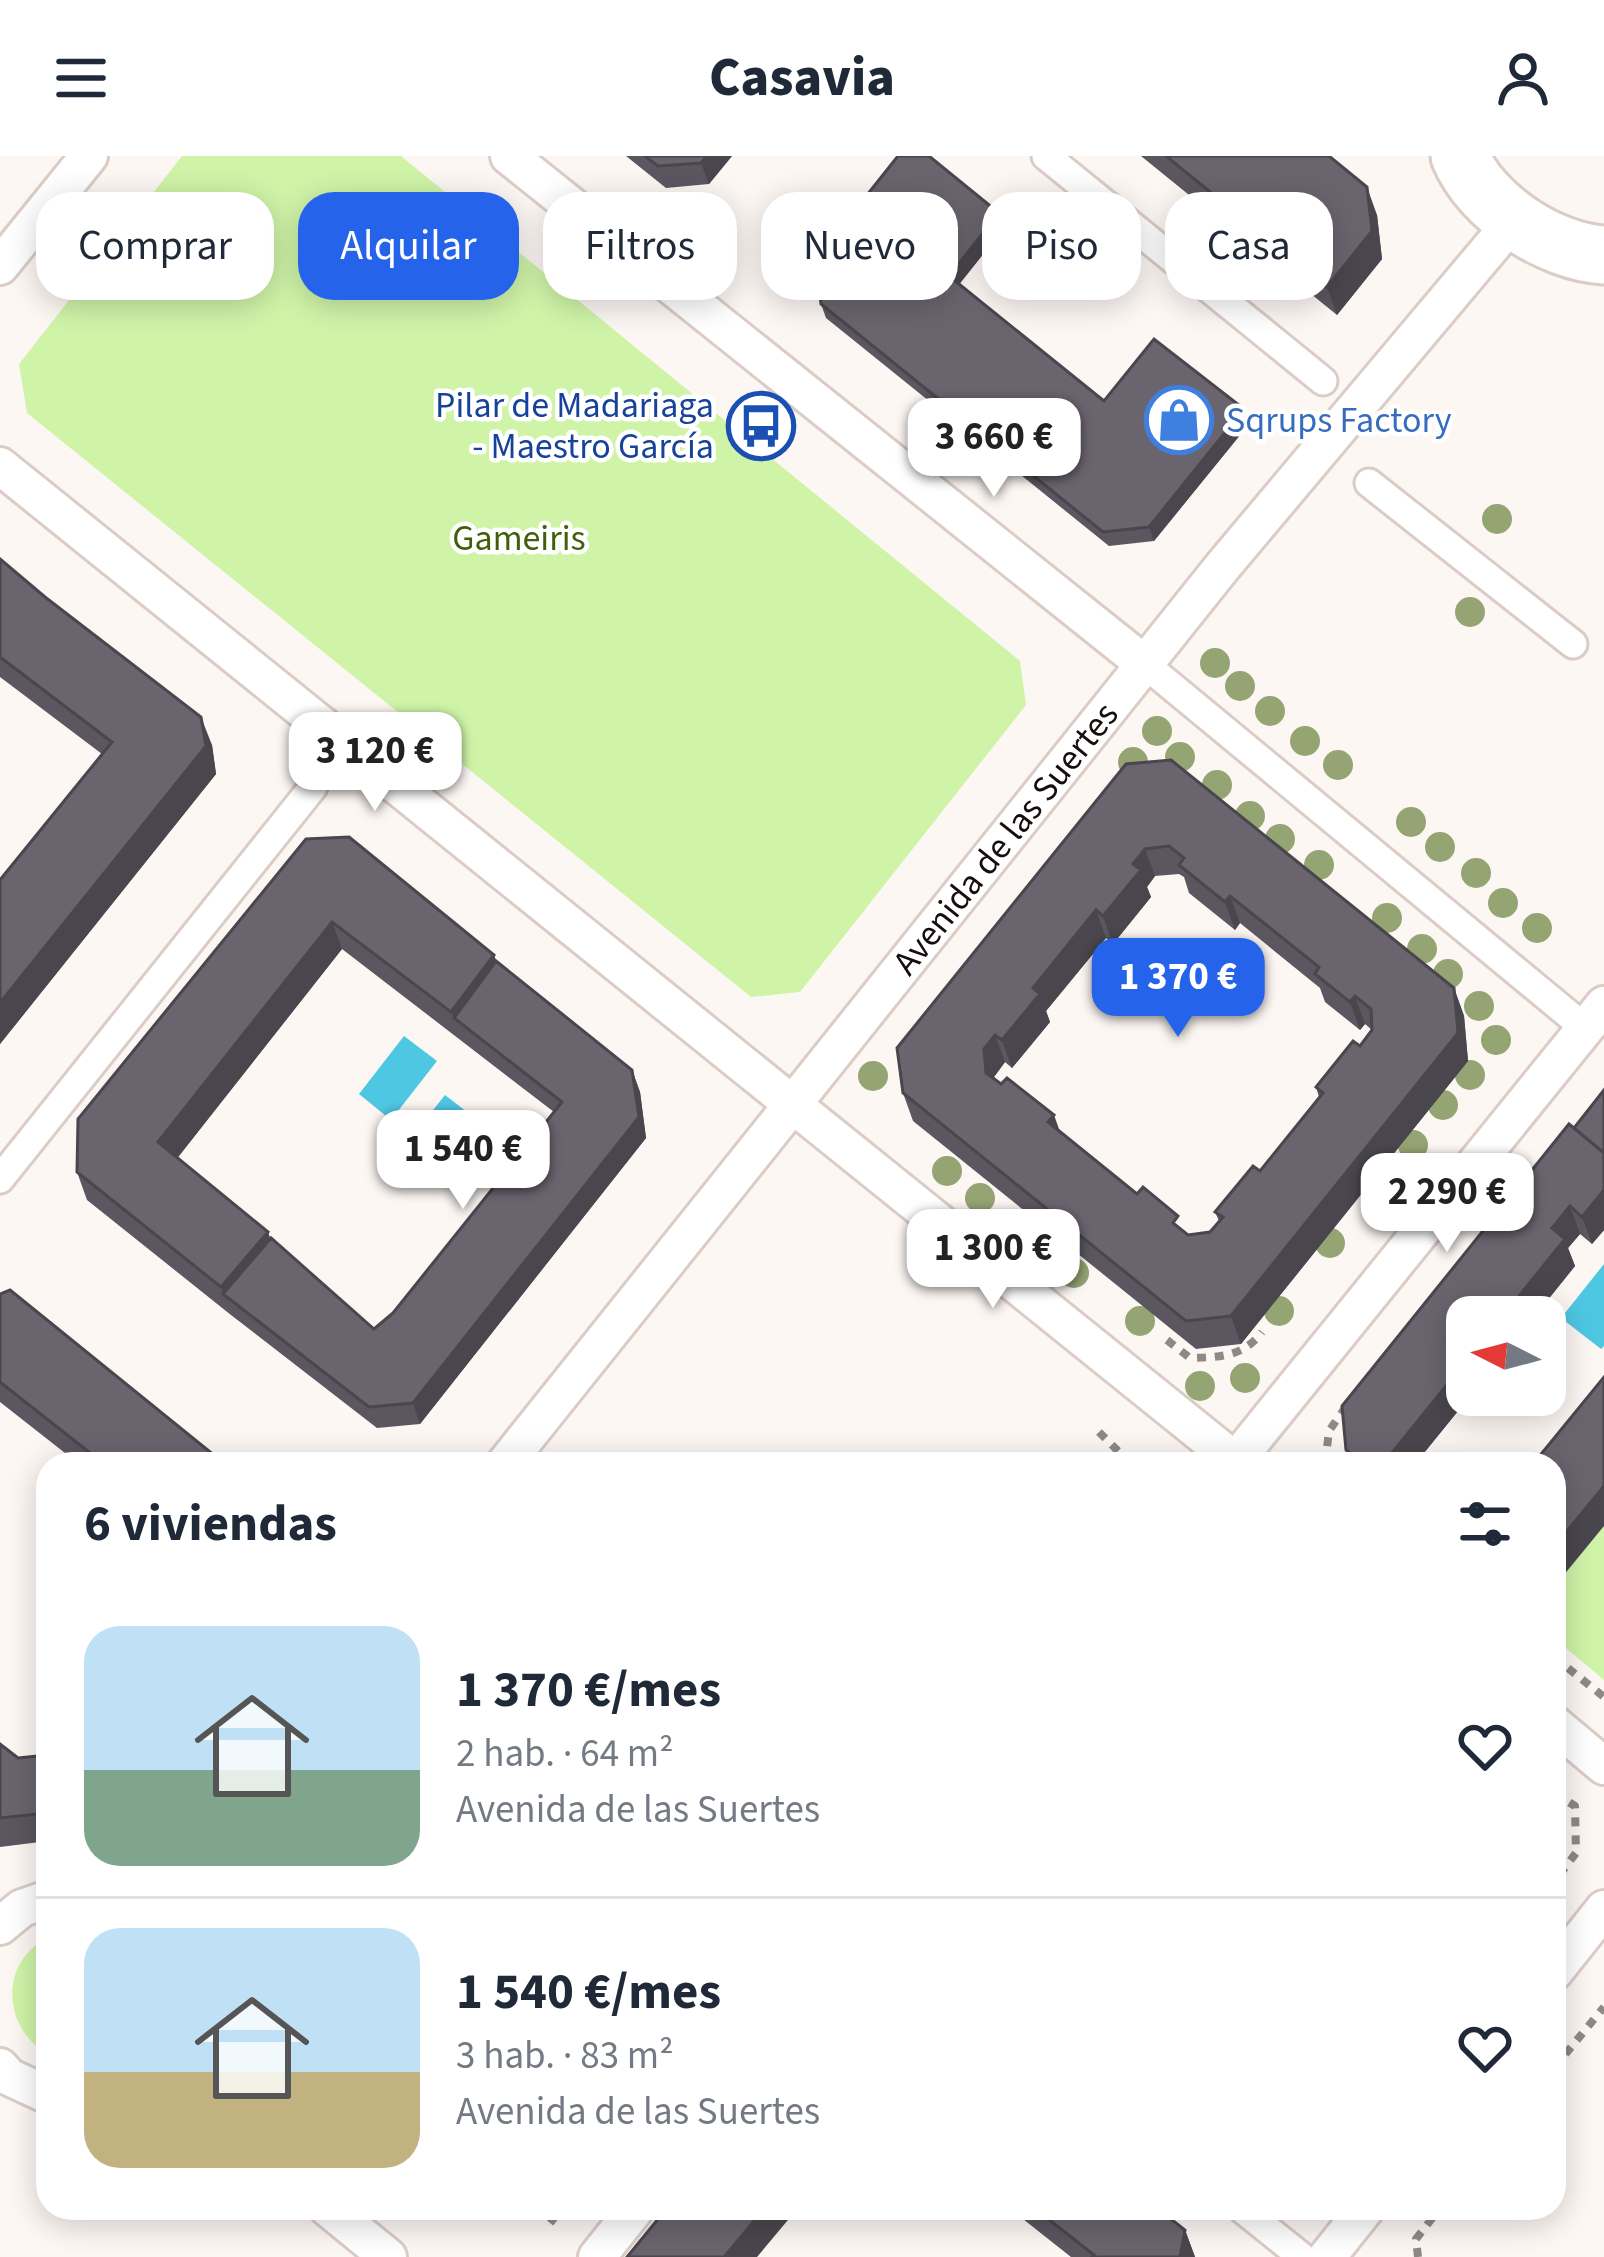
<!DOCTYPE html>
<html lang="es">
<head>
<meta charset="utf-8">
<style>
	:root { --surface:#fff; --page:#f6f6f7; --text:#1f2937; --muted:#747a83; --line:#e0e1e3; --accent:#2563eb }
	body { margin:0; font-family:"Source Sans 3",sans-serif; background:var(--page); color:var(--text); height:100vh; display:flex; flex-direction:column; font-size:45px; white-space:nowrap }
	* { box-sizing:border-box; margin:0 }
	p { font-size:39px; color:var(--muted) }
	.icon { flex:none; width:66px; height:66px; fill:none; stroke:currentColor; stroke-width:2; stroke-linecap:round; stroke-linejoin:round }
	.map { position:relative; flex:1; overflow:hidden }
	.sheet { position:absolute; left:36px; top:1296px; width:1530px; height:768px; display:flex; flex-direction:column; background:var(--surface); border-radius:36px; box-shadow:0 6px 30px #0003 }
	.sheet>* { flex:none }
	.hud { position:absolute; left:36px; top:36px; width:1533px; height:108px; display:flex; gap:24px }
	.needle { width:78px; rotate:276deg }
	.controls { position:absolute; left:1446px; top:1140px; display:grid; gap:24px }
	.controls a { display:grid; place-items:center; width:120px; height:120px; border-radius:24px; background:var(--surface); box-shadow:0 6px 30px #0003; font-size:60px }
	.price { position:absolute; translate:-50% -102px; padding:0 27px; border-radius:24px; background:#fff; color:#222; font-size:39px; line-height:78px; filter:drop-shadow(0 3px 6px #0008) }
	.price::after { content:''; position:absolute; left:50%; top:72px; width:36px; height:27px; margin-left:-18px; background:inherit; clip-path:polygon(0 0,100% 0,50% 100%) }
	.price.current { background:var(--accent); color:#fff }
	ul { padding:0; list-style:none }
	li { display:flex; align-items:center; gap:36px; height:300px; padding:0 48px }
	li+li { border-top:3px solid var(--line) }
	li span { display:grid; place-items:center; flex:none; width:336px; height:240px; border-radius:36px; color:#555 }
	li>.icon { margin-inline-start:auto }
	span .icon { width:144px; height:144px; fill:#fffc; stroke-width:1 }
	li b { font-size:51px }
	h2 { display:flex; justify-content:space-between; align-items:center; height:144px; padding:0 48px; font-size:51px }
	.tag { padding:0 42px; border-radius:36px; background:var(--surface); box-shadow:0 6px 30px #0003; font-size:42px; line-height:108px }
	.tag.current { background:var(--accent); color:#fff }
	header { display:flex; justify-content:space-between; align-items:center; height:156px; padding:0 48px; background:var(--surface); font-size:54px; font-weight:800 }
	.map>svg:first-child { display:block }
	.green { fill:#cff4a8 }
	.water { fill:#4ec7e3 }
	.lines { fill:none; stroke-linecap:round; stroke-linejoin:round }
	.pedestrian-casing { stroke:#dbccc6; stroke-width:33 }
	.minor-casing { stroke:#dbccc6; stroke-width:42 }
	.primary-casing { stroke:#dbccc6; stroke-width:63 }
	.path { stroke:#8f8986; stroke-width:8; stroke-dasharray:9 9; stroke-linecap:butt }
	.pedestrian { stroke:#fff; stroke-width:27 }
	.minor { stroke:#fff; stroke-width:36 }
	.primary { stroke:#fff; stroke-width:57 }
	.tree { fill:#94a473 }
	.wall { fill:#5b565f; fill-rule:evenodd }
	.shaded-wall { fill:#4a464d }
	.building { fill:#6a646e; stroke:#4a464d; stroke-width:3; fill-rule:evenodd }
	.labels { text-anchor:middle; dominant-baseline:central; stroke-width:9; stroke-linejoin:round; paint-order:stroke }
	.transit-label { font-size:36px; fill:#164399; stroke:#fff; text-anchor:end }
	.shop-label { font-size:36px; fill:#366cbe; stroke:#fff; text-anchor:start }
	.park-label { font-size:36px; fill:#3f6009; stroke:#fff }
	.street-label { font-size:36px; fill:#140f0d; stroke:#fff }
</style>
</head>
<body>
<header><svg class="icon" aria-label="menu" viewBox="0 0 24 24"><path d="M4 6h16M4 12h16M4 18h16"/></svg>Casavia<svg class="icon" aria-label="person" viewBox="0 0 24 24"><circle cx="12" cy="8" r="4"/><path d="M4 21q1-7 8-7t8 7"/></svg></header>
<div class="map">
<svg width="1604" height="2101" viewBox="0 0 1604 2101">
	<rect width="100%" height="100%" fill="#fdf7f4"/>
	<path class="green" d="M182 0H401L1020 505 1026 549 800 836 751 841 27 257 19 208Z
		M1604 1370V1524L1554 1482V1431Z
		M48 1782V1898C1 1872 0 1804 48 1782Z"/>
	<path class="water" d="M404 880 437 905 391 964 359 938Z
		M445 939 480 966 430 1030 395 1002Z
		M1604 1108V1190L1601 1193 1561 1162Z"/>
	<g class="lines">
		<g class="pedestrian-casing">
			<path id="pedestrian" d="M1046 0 1323 225
				M1369 327 1573 488
				M1147 510 1585 872
				M0 1023 313 631
				M1241 2052 1302 2101"/>
		</g>
		<g class="minor-casing">
			<g id="minor">
				<path d="M509 0 1147 510"/>
				<path d="M0 110 89 0"/>
				<path d="M0 310 1239 1308"/>
				<path id="s1" d="M505 1308 1223 410 1513 65"/>
				<path d="M1233 1308 1604 849"/>
				<path d="M1554 1568 1604 1610"/>
				<path d="M0 1770 22 1752 48 1743"/>
				<path d="M1554 1816 1604 1753"/>
				<path d="M0 1911 9 1921 48 1939"/>
				<path d="M328 2052 388 2101"/>
				<path d="M597 2101 636 2052"/>
				<path d="M1327 2101 1366 2052"/>
			</g>
		</g>
		<g class="primary-casing">
			<path id="primary" d="M1460 0C1481 51 1550 96 1604 99"/>
		</g>
		<path class="path" d="M1167 1184 1190 1202C1220 1201 1243 1201 1262 1176
			M1099 1276 1131 1308
			M1325 1308 1329 1275 1347 1249
			M1554 1501 1604 1541
			M1554 1637 1575 1650 1576 1697 1554 1726
			M1554 1912 1604 1851
			M550 2067 562 2052
			M1418 2101 1416 2083 1440 2052"/>
		<use href="#pedestrian" class="pedestrian"/>
		<use href="#minor" class="minor"/>
		<use href="#primary" class="primary"/>
	</g>
	<g class="tree">
		<circle cx="1497" cy="363" r="15"/>
		<circle cx="1470" cy="456" r="15"/>
		<circle cx="1215" cy="507" r="15"/>
		<circle cx="1240" cy="530" r="15"/>
		<circle cx="1270" cy="555" r="15"/>
		<circle cx="1157" cy="575" r="15"/>
		<circle cx="1305" cy="585" r="15"/>
		<circle cx="1180" cy="601" r="15"/>
		<circle cx="1133" cy="606" r="15"/>
		<circle cx="1338" cy="609" r="15"/>
		<circle cx="1217" cy="629" r="15"/>
		<circle cx="1250" cy="660" r="15"/>
		<circle cx="1411" cy="666" r="15"/>
		<circle cx="1280" cy="683" r="15"/>
		<circle cx="1440" cy="691" r="15"/>
		<circle cx="1319" cy="709" r="15"/>
		<circle cx="1476" cy="717" r="15"/>
		<circle cx="1503" cy="747" r="15"/>
		<circle cx="1387" cy="762" r="15"/>
		<circle cx="1537" cy="772" r="15"/>
		<circle cx="1422" cy="793" r="15"/>
		<circle cx="1448" cy="818" r="15"/>
		<circle cx="1479" cy="850" r="15"/>
		<circle cx="1496" cy="884" r="15"/>
		<circle cx="1470" cy="919" r="15"/>
		<circle cx="873" cy="920" r="15"/>
		<circle cx="1443" cy="949" r="15"/>
		<circle cx="1413" cy="989" r="15"/>
		<circle cx="947" cy="1015" r="15"/>
		<circle cx="1387" cy="1019" r="15"/>
		<circle cx="980" cy="1042" r="15"/>
		<circle cx="1013" cy="1070" r="15"/>
		<circle cx="1330" cy="1087" r="15"/>
		<circle cx="1074" cy="1117" r="15"/>
		<circle cx="1279" cy="1155" r="15"/>
		<circle cx="1140" cy="1165" r="15"/>
		<circle cx="1245" cy="1222" r="15"/>
		<circle cx="1200" cy="1230" r="15"/>
	</g>
	<path class="wall" d="M626 0H732L709 28 666 32Z
		M1141 0H1329L1377 59 1382 103 1337 159Z
		M999 57 1004 72 959 128 1104 245 1249 268 1154 385 1109 390 826 162 821 148Z
		M0 403 212 589 216 618 0 888V724L102 598 0 521Z
		M1126 608 1454 832 1464 860 1468 905 1241 1188 1196 1193 913 965 903 937ZM1179 718 1184 721 1189 737 1235 774 1240 767 1320 832 1325 846 1360 874 1365 868 1372 874 1360 890 1316 931 1319 941 1260 1015 1215 1056 1219 1065 1210 1076 1188 1079 994 921 1005 906 1012 912 1050 866 1046 855 1106 782 1113 788 1151 741 1147 731 1155 720Z
		M306 683 494 799 496 805 632 914 640 936 646 982 420 1268 377 1272 231 1159 87 1044 77 1016ZM342 793 554 956 393 1157 374 1173 177 1002Z
		M1604 934V1074L1592 1088 1580 1078 1568 1092 1575 1110 1534 1161H1467V1239H1471L1415 1308H1351L1346 1294 1574 972Z
		M0 1138 225 1308H79L0 1246Z
		M0 1588 18 1602 48 1599V1685L0 1691Z
		M1009 2052H1157L1185 2074 1195 2101H1071Z"/>
	<path class="shaded-wall" d="M707 0H732L709 28 701 7Z
		M1367 31 1377 59 1382 103 1337 159 1327 131Z
		M999 57 1004 72 954 135 949 120Z
		M1244 253 1249 268 1154 385 1149 371Z
		M201 561 212 589 216 618 0 888V847Z
		M1145 693 1155 720 1147 731 1151 741 1113 788 1103 760 1133 708Z
		M1230 740 1240 767 1235 774 1225 746Z
		M1096 754 1106 782 1046 855 1050 866 1012 912 1002 884 1033 832Z
		M332 766 342 793 168 1014 158 986Z
		M494 799 504 826 454 862 451 856Z
		M1454 832 1464 860 1468 905 1241 1188 1231 1160Z
		M1355 840 1365 868 1360 874 1350 846Z
		M995 879 1005 906 994 921 996 944 986 917 984 893Z
		M632 914 640 936 646 982 420 1268 413 1247Z
		M1054 959 1064 987 1048 966Z
		M1604 1034V1074L1592 1088 1582 1061Z
		M1570 1050 1580 1078 1568 1092 1575 1110 1534 1161H1502L1552 1072Z
		M268 1076 278 1104 223 1138 221 1131Z
		M1467 1204V1239H1471L1415 1308H1383Z
		M1604 1330V1370L1554 1431V1391Z
		M765 2052H798L757 2101H724Z
		M1185 2074 1195 2101H1180Z"/>
	<path class="building" d="M645 0H707L701 7 658 10Z
		M898 0H929L999 57 949 120 1104 245 1154 183 1244 253 1149 371 1103 376 821 148 816 103Z
		M1166 0H1329L1367 31 1372 75 1327 131Z
		M0 403 45 441 201 561 206 590 0 847V724L112 586 0 501Z
		M1171 604 1454 832 1458 877 1231 1160 1186 1165 903 937 897 892 1126 608ZM1169 690 1184 702 1179 709 1225 746 1230 740 1319 811 1315 818 1350 846 1355 840 1371 853 1372 874 1360 890 1353 885 1316 931 1323 937 1260 1015 1253 1010 1215 1056 1223 1061 1210 1076 1188 1079 1173 1067 1178 1060 1143 1031 1137 1038 1048 966 1054 959 1007 922 1001 928 986 917 984 893 995 879 1002 884 1040 838 1033 832 1096 754 1103 760 1141 714 1133 708 1145 693Z
		M349 681 494 799 451 856 332 766 158 986 268 1076 221 1131 77 1016 78 963 306 683Z
		M496 805 632 914 639 961 413 1247 369 1251 223 1138 271 1082 374 1173 393 1157 562 946 454 862Z
		M1604 934V997L1574 972Z
		M1569 968 1604 997V1034L1582 1061 1570 1050 1552 1072 1565 1083 1502 1161H1467V1204L1383 1308H1363L1346 1294 1342 1250Z
		M10 1134 225 1308H104L0 1226V1138Z
		M1604 1221V1330L1554 1391V1308H1533Z
		M0 1588 18 1602 48 1599V1657L0 1662Z
		M667 2052H765L724 2101H627Z
		M1034 2052H1157L1185 2074 1180 2101H1092L1094 2099Z"/>
	<defs>
		<g id="shop-ring" transform="scale(3.45)"><circle r="9.5" fill="#fff" stroke="#3f7fe0" stroke-width="1.5"/><path d="M-5-2.5h2.3a2.7 3.5 0 0 1 5.4 0H5L5.5 6h-11ZM-1.5-2.5h3a1.5 2.3 0 0 0-3 0Z" fill="#3f7fe0"/></g>
		<g id="bus-ring" transform="scale(3.45)"><circle r="9.5" fill="#fff" stroke="#1a4fb4" stroke-width="1.5"/><path d="M-5-6H5V4H4V6H2V4H-2V6H-4V4H-5ZM-3.5-4V0h7V-4ZM-3.5 1.2v1.5H-2V1.2ZM2 1.2v1.5H3.5V1.2Z" fill="#1a4fb4"/></g>
	</defs>
	<g fill-rule="evenodd">
		<use href="#shop-ring" x="1179" y="264"/>
		<use href="#bus-ring" x="761" y="270"/>
	</g>
	<g class="labels">
		<g class="transit-label">
			<text x="714" y="249">Pilar de Madariaga<tspan x="714" dy="41">- Maestro García</tspan></text>
		</g>
		<g class="shop-label">
			<text x="1226" y="264">Sqrups Factory</text>
		</g>
		<g class="park-label">
			<text x="519" y="382">Gameiris</text>
		</g>
		<g class="street-label">
			<text stroke="none"><textPath href="#s1" startOffset="801">Avenida de las Suertes</textPath></text>
		</g>
	</g>
</svg>
<div class="controls">
<a><svg class="needle" viewBox="-14 -14 28 28"><path d="M0-13l5 13h-10z" fill="#e53935"/><path d="M0 13l5-13h-10z" fill="#747a83"/></svg></a>
</div>
<b class="price" style="left:994px;top:344px">3 660 €</b>
<b class="price" style="left:375px;top:658px">3 120 €</b>
<b class="price current" style="left:1178px;top:884px">1 370 €</b>
<b class="price" style="left:463px;top:1056px">1 540 €</b>
<b class="price" style="left:1447px;top:1099px">2 290 €</b>
<b class="price" style="left:993px;top:1155px">1 300 €</b>
<div class="hud">
<a class="tag">Comprar</a>
<a class="tag current">Alquilar</a>
<a class="tag">Filtros</a>
<a class="tag">Nuevo</a>
<a class="tag">Piso</a>
<a class="tag">Casa</a>
</div>
<section class="sheet">
<h2>6 viviendas<svg class="icon" aria-label="filters" viewBox="0 0 24 24"><path d="M4 7h16M4 17h16"/><circle cx="9" cy="7" r="2"/><circle cx="15" cy="17" r="2"/></svg></h2>
<ul>
<li><span style="background:linear-gradient(#bfe0f5 60%,#7fa58c 0)"><svg class="icon" aria-label="home" viewBox="0 0 24 24"><path d="M3 11l9-7 9 7M6 9v11h12V9"/></svg></span><div><b>1 370 €/mes</b><p>2 hab. · 64 m²</p><p>Avenida de las Suertes</p></div><svg class="icon" aria-label="heart" viewBox="0 0 24 24"><path d="M12 20l-8-8c-3-5 5-10 8-4 3-6 11-1 8 4z"/></svg></li>
<li><span style="background:linear-gradient(#bfe0f5 60%,#c2b280 0)"><svg class="icon" aria-label="home" viewBox="0 0 24 24"><path d="M3 11l9-7 9 7M6 9v11h12V9"/></svg></span><div><b>1 540 €/mes</b><p>3 hab. · 83 m²</p><p>Avenida de las Suertes</p></div><svg class="icon" aria-label="heart" viewBox="0 0 24 24"><path d="M12 20l-8-8c-3-5 5-10 8-4 3-6 11-1 8 4z"/></svg></li>
</ul>
</section>
</div>
</body>
</html>
